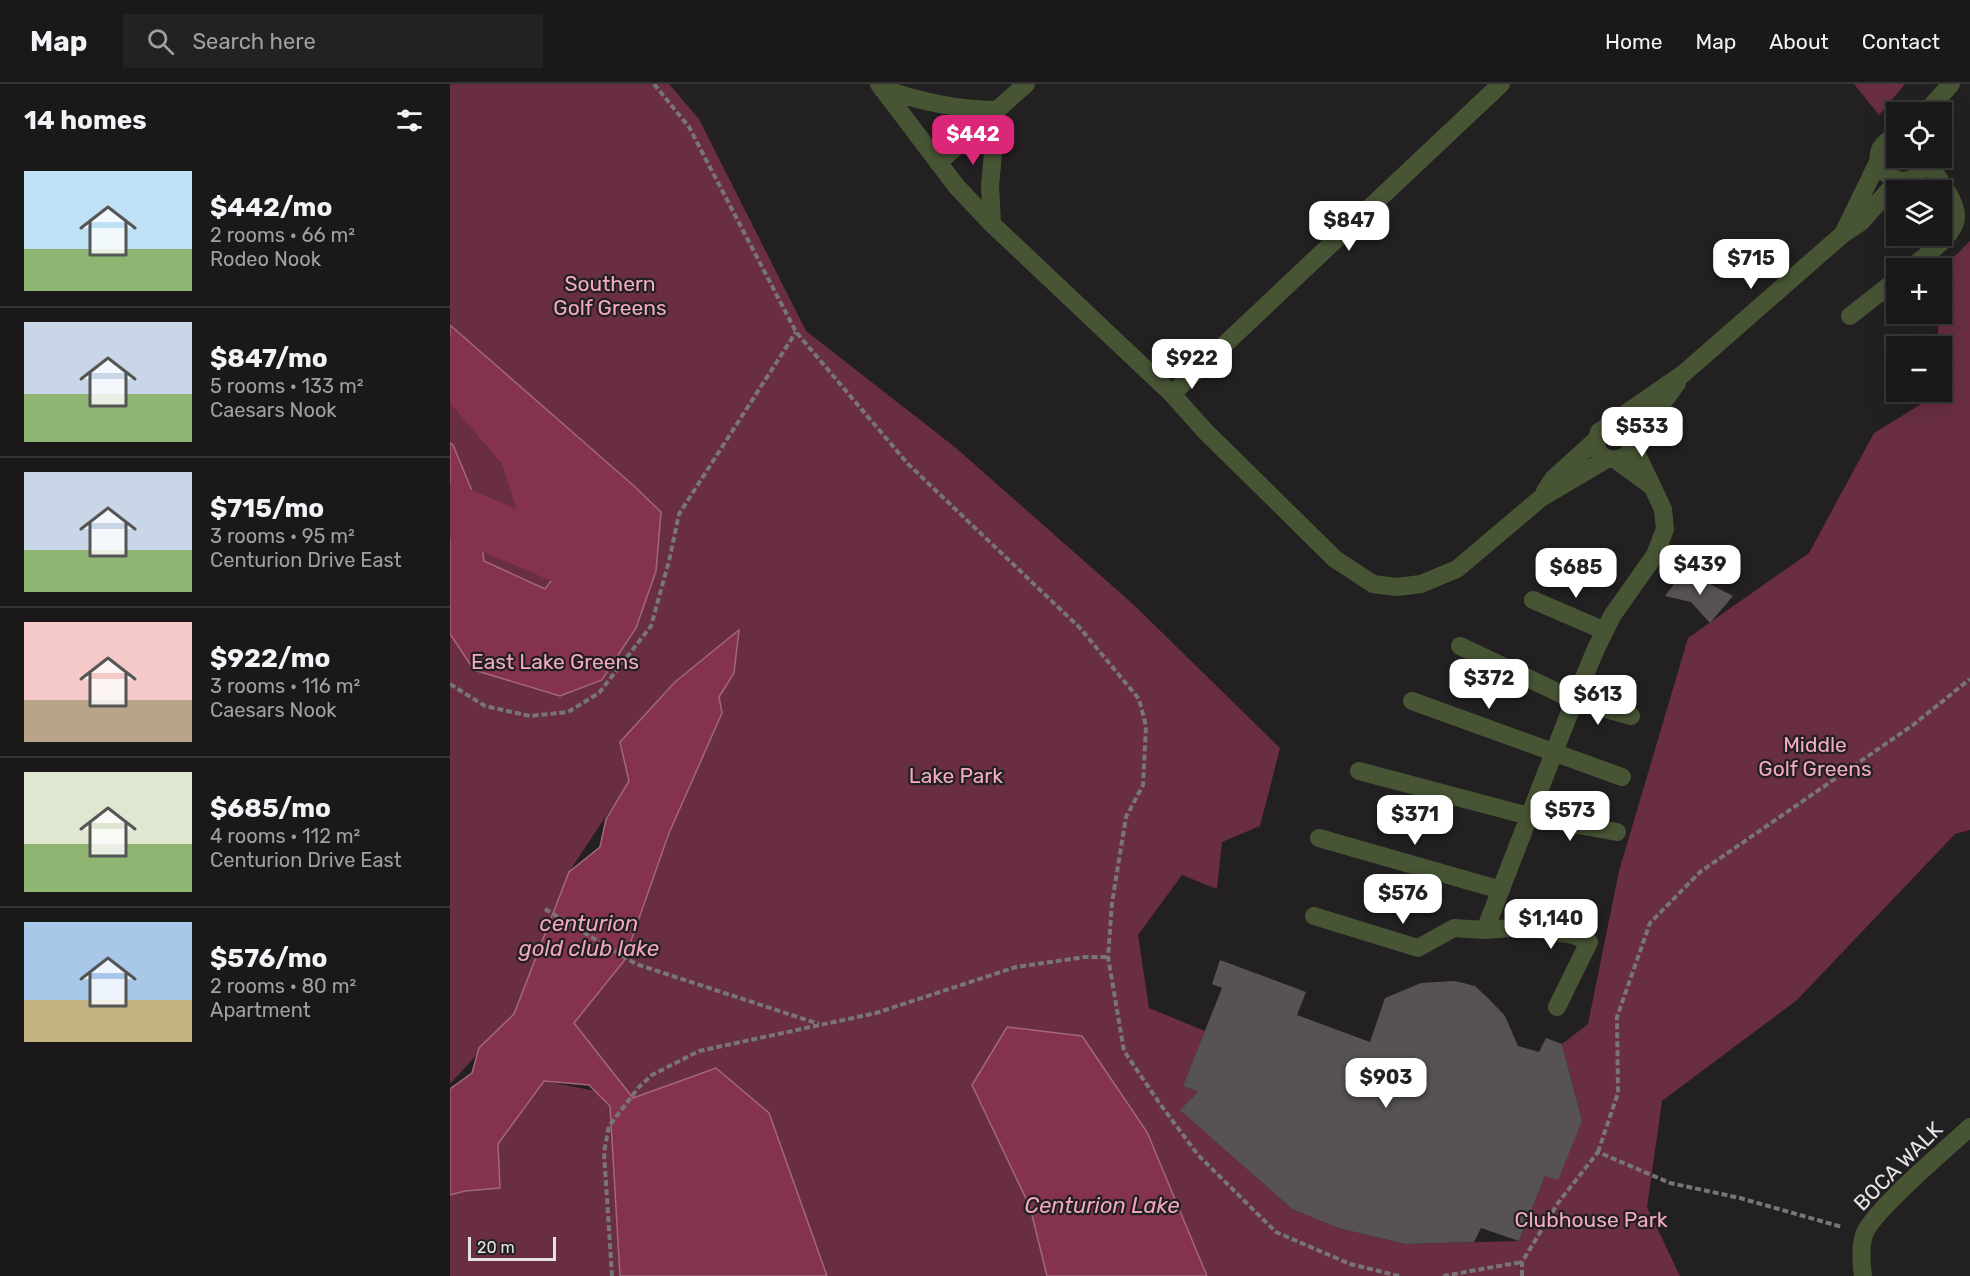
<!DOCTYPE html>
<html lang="en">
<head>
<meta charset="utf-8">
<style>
	:root { --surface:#1a1819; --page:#232122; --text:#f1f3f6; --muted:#9fa0a2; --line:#383738; --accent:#db2777 }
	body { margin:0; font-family:Rubik,sans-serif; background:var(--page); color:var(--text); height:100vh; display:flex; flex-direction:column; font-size:22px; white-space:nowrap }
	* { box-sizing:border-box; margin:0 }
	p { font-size:20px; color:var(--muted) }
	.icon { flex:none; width:33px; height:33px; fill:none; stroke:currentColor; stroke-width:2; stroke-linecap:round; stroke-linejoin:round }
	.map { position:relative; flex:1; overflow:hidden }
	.details { display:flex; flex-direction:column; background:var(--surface); width:450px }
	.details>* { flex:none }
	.buttons { position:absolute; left:1436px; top:18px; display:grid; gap:12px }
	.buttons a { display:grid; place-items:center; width:66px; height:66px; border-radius:0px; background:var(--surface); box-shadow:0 6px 24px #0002,0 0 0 2px var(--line); font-size:30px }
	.scale { position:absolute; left:18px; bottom:15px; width:88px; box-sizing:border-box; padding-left:6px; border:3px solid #e6e3e4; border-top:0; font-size:16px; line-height:21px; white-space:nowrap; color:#e6e3e4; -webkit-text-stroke:4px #232021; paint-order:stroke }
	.price { position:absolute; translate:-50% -51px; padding:0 14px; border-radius:12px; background:#fff; color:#222; font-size:20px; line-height:39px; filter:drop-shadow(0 2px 3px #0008) }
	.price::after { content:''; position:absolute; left:50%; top:36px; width:18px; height:14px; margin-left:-9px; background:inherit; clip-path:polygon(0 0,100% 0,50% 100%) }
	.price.current { background:var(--accent); color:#fff }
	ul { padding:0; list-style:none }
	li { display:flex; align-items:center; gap:18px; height:150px; padding:0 24px }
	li+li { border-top:2px solid var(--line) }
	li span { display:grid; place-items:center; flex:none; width:168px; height:120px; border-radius:0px; color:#555 }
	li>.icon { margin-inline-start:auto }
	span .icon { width:72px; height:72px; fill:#fffc; stroke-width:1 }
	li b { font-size:26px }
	h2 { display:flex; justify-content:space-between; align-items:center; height:72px; padding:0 24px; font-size:26px }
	header { display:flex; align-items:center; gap:36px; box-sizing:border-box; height:84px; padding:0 30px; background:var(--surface); border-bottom:2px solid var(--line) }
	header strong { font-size:28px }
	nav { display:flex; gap:33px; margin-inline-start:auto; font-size:21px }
	.search { width:420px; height:54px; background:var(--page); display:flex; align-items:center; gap:15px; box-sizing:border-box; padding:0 21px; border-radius:0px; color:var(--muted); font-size:22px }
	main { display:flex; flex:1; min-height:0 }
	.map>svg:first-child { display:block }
	.green { fill:#692e41 }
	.water { fill:#85324f; stroke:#a2677c; stroke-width:1.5 }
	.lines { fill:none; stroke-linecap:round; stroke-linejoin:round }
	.river { stroke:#85324f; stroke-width:52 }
	.building { fill:#575354 }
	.path { stroke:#787576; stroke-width:4; stroke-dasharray:6 3; stroke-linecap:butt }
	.minor { stroke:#475535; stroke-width:18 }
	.labels { text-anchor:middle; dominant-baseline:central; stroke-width:4.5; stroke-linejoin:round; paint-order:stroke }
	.park-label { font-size:21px; fill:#f4abbf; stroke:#232021 }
	.street-label { font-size:21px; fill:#e6e3e4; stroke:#232021 }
	.water-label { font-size:22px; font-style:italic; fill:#f1a8bc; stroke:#232021 }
</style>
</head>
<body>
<header>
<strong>Map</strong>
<div class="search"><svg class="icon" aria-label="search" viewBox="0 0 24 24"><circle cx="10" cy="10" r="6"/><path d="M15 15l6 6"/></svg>Search here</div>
<nav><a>Home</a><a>Map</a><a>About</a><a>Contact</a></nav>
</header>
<main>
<section class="details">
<h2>14 homes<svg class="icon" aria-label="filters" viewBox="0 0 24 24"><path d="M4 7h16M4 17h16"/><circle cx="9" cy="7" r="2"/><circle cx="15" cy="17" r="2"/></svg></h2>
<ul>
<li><span style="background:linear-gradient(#bfe0f5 65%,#8fb573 0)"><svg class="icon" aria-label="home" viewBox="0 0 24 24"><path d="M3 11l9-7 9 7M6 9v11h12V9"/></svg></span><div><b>$442/mo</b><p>2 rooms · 66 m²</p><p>Rodeo Nook</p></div></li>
<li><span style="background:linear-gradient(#c9d6e8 60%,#8fb573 0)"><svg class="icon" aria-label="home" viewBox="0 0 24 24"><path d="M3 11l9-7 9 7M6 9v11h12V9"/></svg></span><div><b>$847/mo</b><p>5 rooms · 133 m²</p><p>Caesars Nook</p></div></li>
<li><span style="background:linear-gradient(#c9d6e8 65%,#8fb573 0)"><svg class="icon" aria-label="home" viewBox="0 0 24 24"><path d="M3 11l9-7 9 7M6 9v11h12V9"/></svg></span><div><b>$715/mo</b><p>3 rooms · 95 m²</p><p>Centurion Drive East</p></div></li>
<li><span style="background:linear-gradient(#f6c9c9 65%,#b9a48a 0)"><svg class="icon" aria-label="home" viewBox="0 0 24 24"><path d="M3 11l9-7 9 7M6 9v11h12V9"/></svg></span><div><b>$922/mo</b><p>3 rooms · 116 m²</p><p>Caesars Nook</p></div></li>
<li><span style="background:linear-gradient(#dfe7d0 60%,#8fb573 0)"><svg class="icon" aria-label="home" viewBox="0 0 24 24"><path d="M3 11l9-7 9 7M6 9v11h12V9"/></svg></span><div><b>$685/mo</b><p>4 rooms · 112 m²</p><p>Centurion Drive East</p></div></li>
<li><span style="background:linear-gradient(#a9c7e8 65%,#c2b280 0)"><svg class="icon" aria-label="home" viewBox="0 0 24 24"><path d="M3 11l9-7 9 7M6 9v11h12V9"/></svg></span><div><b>$576/mo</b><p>2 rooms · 80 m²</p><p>Apartment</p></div></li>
</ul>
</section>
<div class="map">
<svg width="1520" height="1192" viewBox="0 0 1520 1192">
	<rect width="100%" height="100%" fill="#232021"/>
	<path class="green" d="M0 0H219L249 35 356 247 506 364 684 521 830 664 810 742 772 758 767 805 732 791 688 851 699 924 755 947 733 1002 748 1008 731 1026 842 1125 888 1144 955 1160 1069 1157 1095 1092 1132 1037 1112 960 1138 940 1169 787 1238 554 1359 469 1424 349 1491 308V262H1488V241L1452 239 1458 230H1491V186L1520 157V746L1505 750 1347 916 1212 1017 1197 1123 1230 1192H757L697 1048 522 1001 580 1123 597 1192H377L365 1161 171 1192H0V1111L15 1107 94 997 182 1014 123 939 174 877 219 749 272 629 269 613 284 589 289 547 179 697 119 788 64 930 0 1000Z
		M1404 0H1455L1429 31Z"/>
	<path class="water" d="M0 241 184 402 211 428 206 487 186 544 152 596 110 612 24 586 0 550V359L3 361 27 419 34 477 95 505 117 476 75 367 0 302Z
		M289 546 284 589 269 613 272 629 219 749 174 877 124 939 183 1014 266 984 319 1029 377 1192H170L160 1022 139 1001 94 997 48 1060 50 1104 15 1107 0 1111V1005L22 989 29 964 64 930 119 788 150 763 156 735 179 697 170 658 225 598Z
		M557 943 632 952 697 1048 757 1192H597L580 1123 522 1001Z"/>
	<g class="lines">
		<path class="river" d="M0 279 75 367 109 472 0 425"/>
	</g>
	<path class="building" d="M1241 490 1283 512 1260 539 1241 518 1215 512 1227 496Z
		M770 876 856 908 847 931 920 958 935 914 971 899 1005 897 1025 902 1038 914 1055 932 1068 962 1089 968 1096 954 1112 960 1132 1037 1108 1096 1095 1092 1069 1157 1031 1144 1024 1158 955 1160 888 1144 842 1125 730 1026 748 1008 733 1002 772 904 762 900Z"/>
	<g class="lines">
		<path class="path" d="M204 0 239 43 346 248 458 380 630 544 689 615 696 642 693 701 676 733 662 819 658 873 674 967 710 1020 748 1071 826 1148 900 1180 949 1192
			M0 600 35 622 80 632 118 628 149 609 201 542 219 477 229 430 346 248
			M95 825 186 880 369 940
			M1148 1068 1168 1009 1167 933 1200 839 1250 788 1463 641 1520 595
			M162 1192 154 1068 159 1042 189 1003 202 991 249 967 426 929 566 883 635 873H658
			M993 1192 1072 1178
			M1072 1192V1178L1108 1119 1148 1068 1220 1099 1290 1114 1392 1143"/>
		<path class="minor" d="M429 0 507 103 542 140 722 310 755 347 885 475 923 500 947 503 971 500 1007 485 1091 414 1157 375
			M432 5C475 18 502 25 547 26L540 102 542 140
			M1476 28 1501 0
			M1446 52C1397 75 1466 126 1474 74
			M488 79 576 0
			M1393 150 1429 76
			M1461 184C1520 136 1517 136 1475 74
			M1400 232 1446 196
			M722 310 1051 0
			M1163 340C1171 341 1178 344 1181 353 1191 382 1134 385 1149 348L1233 290 1393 150 1411 138 1448 96
			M1181 354 1204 331 1227 299
			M1166 376 1200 401
			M1095 407 1103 395 1146 356
			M1083 516 1155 547
			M1010 562 1124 616 1181 632
			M962 617 1172 693
			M909 687 1079 732 1167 748
			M869 754 1051 806
			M864 832 968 864 1004 844 1035 846 1073 843 1124 851 1139 858 1107 923
			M1035 846 1119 630 1145 567 1162 532 1205 471 1215 445 1213 425 1182 360
			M1413 1192C1411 1178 1410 1164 1414 1151 1421 1128 1499 1063 1520 1043"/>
	</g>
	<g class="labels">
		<g class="park-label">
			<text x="160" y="199">Southern<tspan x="160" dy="24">Golf Greens</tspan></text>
			<text x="105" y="577">East Lake Greens</text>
			<text x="1365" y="660">Middle<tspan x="1365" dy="24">Golf Greens</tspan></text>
			<text x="506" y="691">Lake Park</text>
			<text x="1141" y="1135">Clubhouse Park</text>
		</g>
		<g class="street-label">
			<text transform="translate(1448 1082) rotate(-45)">BOCA WALK</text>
		</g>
		<g class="water-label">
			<text x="139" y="839">centurion<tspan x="139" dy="25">gold club lake</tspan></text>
			<text x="652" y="1121">Centurion Lake</text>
		</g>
	</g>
</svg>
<div class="buttons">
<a><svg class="icon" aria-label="locate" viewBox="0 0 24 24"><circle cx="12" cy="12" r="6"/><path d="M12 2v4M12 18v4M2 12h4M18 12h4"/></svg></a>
<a><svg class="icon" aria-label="layers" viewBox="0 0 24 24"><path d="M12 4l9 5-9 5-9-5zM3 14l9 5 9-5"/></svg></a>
<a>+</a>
<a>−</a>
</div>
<div class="scale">20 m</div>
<b class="price current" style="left:523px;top:82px">$442</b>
<b class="price" style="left:899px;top:168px">$847</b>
<b class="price" style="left:1301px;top:206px">$715</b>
<b class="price" style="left:742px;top:306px">$922</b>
<b class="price" style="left:1192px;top:374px">$533</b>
<b class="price" style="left:1250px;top:512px">$439</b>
<b class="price" style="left:1126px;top:515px">$685</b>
<b class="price" style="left:1039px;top:626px">$372</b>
<b class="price" style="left:1148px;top:642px">$613</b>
<b class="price" style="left:1120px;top:758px">$573</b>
<b class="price" style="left:965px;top:762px">$371</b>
<b class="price" style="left:953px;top:841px">$576</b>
<b class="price" style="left:1101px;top:866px">$1,140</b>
<b class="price" style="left:936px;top:1025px">$903</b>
</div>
</main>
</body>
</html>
